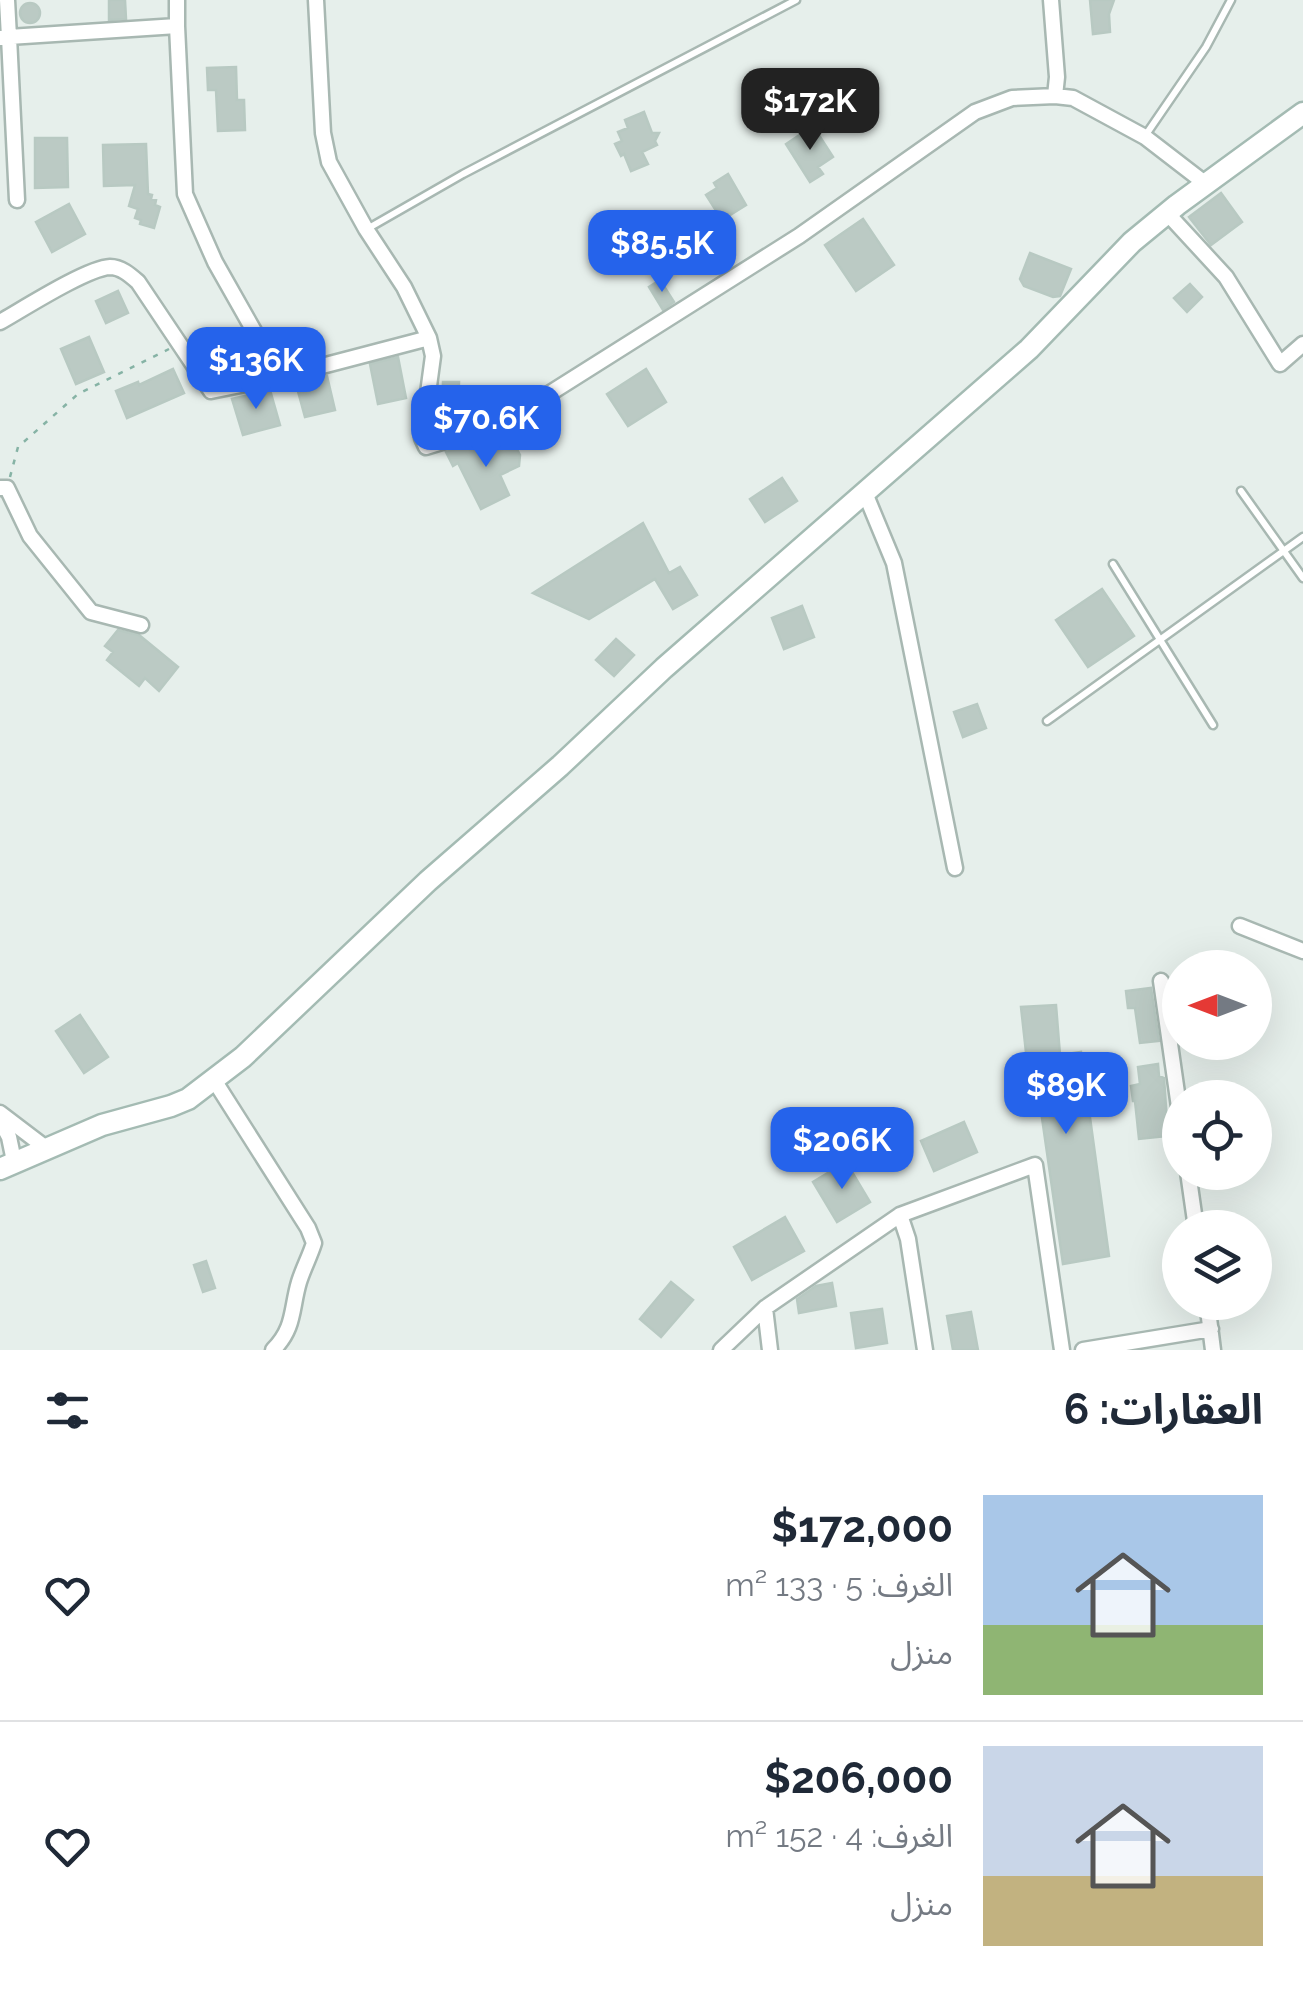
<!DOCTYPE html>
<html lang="ar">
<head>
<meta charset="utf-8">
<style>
	:root { --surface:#fff; --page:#f6f6f7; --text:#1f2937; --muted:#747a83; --line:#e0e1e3; --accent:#2563eb }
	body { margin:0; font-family:Raleway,"Noto Sans Arabic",sans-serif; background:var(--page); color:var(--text); direction:rtl; height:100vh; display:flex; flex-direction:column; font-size:38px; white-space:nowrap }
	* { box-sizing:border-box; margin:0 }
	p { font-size:32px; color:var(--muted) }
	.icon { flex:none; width:55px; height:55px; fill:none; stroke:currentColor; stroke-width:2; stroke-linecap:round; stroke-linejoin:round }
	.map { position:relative; height:1350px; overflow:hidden; direction:ltr }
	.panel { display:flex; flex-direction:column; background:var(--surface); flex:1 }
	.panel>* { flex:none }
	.needle { width:65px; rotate:270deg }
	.buttons { position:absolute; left:1162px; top:950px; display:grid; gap:20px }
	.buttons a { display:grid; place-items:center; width:110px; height:110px; border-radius:50%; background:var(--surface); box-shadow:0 10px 40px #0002; font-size:50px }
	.price { position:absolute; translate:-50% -85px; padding:0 22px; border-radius:20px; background:var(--accent); color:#fff; font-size:32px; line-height:65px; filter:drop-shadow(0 2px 5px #0008) }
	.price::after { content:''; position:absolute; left:50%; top:60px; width:30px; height:22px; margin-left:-15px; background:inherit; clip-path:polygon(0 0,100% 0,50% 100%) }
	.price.active { background:#222; color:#fff }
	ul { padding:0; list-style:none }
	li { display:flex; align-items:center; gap:30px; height:250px; padding:0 40px }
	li+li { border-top:2px solid var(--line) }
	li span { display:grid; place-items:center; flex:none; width:280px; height:200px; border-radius:0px; color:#555 }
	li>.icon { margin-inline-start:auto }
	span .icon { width:120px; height:120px; fill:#fffc; stroke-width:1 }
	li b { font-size:42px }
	h2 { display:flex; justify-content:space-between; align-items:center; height:120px; padding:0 40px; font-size:42px }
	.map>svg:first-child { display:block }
	.building { fill:#bbcac4; stroke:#b8c9c2; stroke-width:2.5 }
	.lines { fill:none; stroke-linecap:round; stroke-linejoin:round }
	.lane-casing { stroke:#a8b8b2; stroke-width:11 }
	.street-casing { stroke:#a8b8b2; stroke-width:19 }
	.secondary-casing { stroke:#a4bbb3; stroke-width:25 }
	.path { stroke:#86b3a5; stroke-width:2.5; stroke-dasharray:5 8; stroke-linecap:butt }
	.lane { stroke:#fff; stroke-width:6 }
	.street { stroke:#fff; stroke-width:14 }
	.secondary { stroke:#fff; stroke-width:20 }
</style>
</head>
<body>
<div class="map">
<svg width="1303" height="1350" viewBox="0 0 1303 1350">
	<rect width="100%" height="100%" fill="#e6efeb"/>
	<path class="building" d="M109 0H125L126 19 109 20Z
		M1090 0H1114L1109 14 1110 32 1093 34Z
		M20 13a10 10 0 1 1 20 0a10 10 0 1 1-20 0Z
		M236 67 237 100H244L245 130 218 131 216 90H208L207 68Z
		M644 112 652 133H659L655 141 657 145 642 152 648 164 631 171 624 154 621 156 615 144 622 141 618 132 628 128 625 120Z
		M813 126 833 157 818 167 823 174 810 182 786 144Z
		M35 138H67L68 187 35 188Z
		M146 144 148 194 152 195 151 199 156 200 155 205 160 207 154 228 140 224 141 220 135 218 138 209 129 206 135 185 104 186 103 145Z
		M728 174 746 205 722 220 706 195 717 188 714 183Z
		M1221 193 1242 222 1211 245 1189 217Z
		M69 204 85 234 52 252 36 222Z
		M863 219 894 265 856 291 825 245Z
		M1030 253 1071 269 1060 296 1053 297 1024 286 1020 279Z
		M660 280 674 302 663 310 649 287Z
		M1190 284 1202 297 1187 312 1174 298Z
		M118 291 128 313 106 323 96 301Z
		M89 337 104 372 76 384 61 349Z
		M398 357 406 398 378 404 370 364Z
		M173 369 184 393 127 418 116 391 138 382 139 385Z
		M646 369 666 402 628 426 607 394Z
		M327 376 335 410 305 417 296 384Z
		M443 382H459L458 407H442Z
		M270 390 280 425 243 435 232 399Z
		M512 440 520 455 519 466 500 475 509 495 481 509 458 463 453 466 446 452 476 443 481 455Z
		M782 478 797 501 765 522 750 499Z
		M643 523 669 573 680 567 697 595 673 609 655 579 589 619 533 593Z
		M1102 589 1134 636 1088 667 1056 620Z
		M802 606 814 637 784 649 772 618Z
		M118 630 139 635 178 667 159 691 145 678 139 686 107 660 113 652 105 646Z
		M616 639 634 655 614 676 596 660Z
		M977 704 986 728 963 737 954 712Z
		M1151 988 1159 1041 1140 1043 1135 1008H1128L1126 991Z
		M1056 1005 1060 1055 1081 1052 1109 1256 1063 1264 1039 1097 1031 1098 1021 1007Z
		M80 1015 108 1057 84 1073 56 1031Z
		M1158 1064 1159 1076 1164 1078 1168 1136 1139 1139 1135 1101H1133L1131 1086 1140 1084 1138 1067Z
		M964 1122 977 1152 934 1171 921 1141Z
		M846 1162 870 1202 837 1222 813 1182Z
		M785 1217 804 1251 752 1280 734 1247Z
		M206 1261 215 1288 203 1292 194 1265Z
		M671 1282 693 1300 661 1337 640 1319Z
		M832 1283 836 1306 799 1313 797 1299 816 1286Z
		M882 1309 887 1343 856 1348 851 1313Z
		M971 1312 978 1350H953L947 1316Z"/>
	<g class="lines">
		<g class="lane-casing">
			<path id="lane" d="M1145 136 1206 47 1231 0
				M367 229 463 174 796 0
				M1241 491 1303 578
				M1113 564 1213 725
				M1047 721 1303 537"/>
		</g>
		<g class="street-casing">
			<path id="street" d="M7 0 9 37 177 26 185 194 215 262 280 377
				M177 0V26
				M316 0 323 133 329 162 366 229 404 287 429 338 433 356 422 438 426 447 491 427 525 409 799 236 975 112 1012 98 1055 96 1073 98 1145 137 1206 184
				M1051 0 1057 77 1055 96
				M1 38 9 37 17 200
				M1167 213 1226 277 1280 364 1303 344
				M0 322C23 309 87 268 110 267 121 267 130 275 138 282L211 391 280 377 429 338
				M0 488H7L30 536 91 612 141 625
				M865 493 894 563 955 868
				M1240 926 1303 951
				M1161 981 1180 1114
				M214 1080 308 1228 314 1243C310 1256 303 1269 299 1282 291 1309 295 1328 273 1350
				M0 1113 46 1148
				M0 1120 9 1137 14 1161
				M1188 1172 1196 1228
				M900 1215 908 1239 925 1350
				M1207 1302 1213 1350
				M765 1308 770 1350
				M721 1350 765 1308 900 1215 1035 1165 1062 1350
				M1083 1350 1211 1329"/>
		</g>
		<g class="secondary-casing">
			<path id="secondary" d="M0 1169 102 1125 171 1106 188 1099 243 1057 428 881 560 766 664 668 1029 349 1132 242 1177 205 1303 113"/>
		</g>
		<path class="path" d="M10 477 18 447 78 394 169 349"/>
		<use href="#lane" class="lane"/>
		<use href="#street" class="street"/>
		<use href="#secondary" class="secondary"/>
	</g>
</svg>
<div class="buttons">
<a><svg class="needle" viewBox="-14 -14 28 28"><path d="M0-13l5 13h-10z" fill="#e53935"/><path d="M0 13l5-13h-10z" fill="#747a83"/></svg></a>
<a><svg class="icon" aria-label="locate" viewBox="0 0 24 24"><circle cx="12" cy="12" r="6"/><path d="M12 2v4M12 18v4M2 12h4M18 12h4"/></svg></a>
<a><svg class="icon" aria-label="layers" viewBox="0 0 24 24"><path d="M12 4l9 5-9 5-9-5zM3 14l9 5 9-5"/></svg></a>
</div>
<b class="price active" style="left:810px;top:153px">$172K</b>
<b class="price" style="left:662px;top:295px">$85.5K</b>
<b class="price" style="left:256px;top:412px">$136K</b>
<b class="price" style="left:486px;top:470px">$70.6K</b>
<b class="price" style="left:1066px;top:1137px">$89K</b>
<b class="price" style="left:842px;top:1192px">$206K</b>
</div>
<section class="panel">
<h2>العقارات: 6<svg class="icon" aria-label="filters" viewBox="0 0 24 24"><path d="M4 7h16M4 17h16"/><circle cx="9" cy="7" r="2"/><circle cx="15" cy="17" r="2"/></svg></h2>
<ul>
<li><span style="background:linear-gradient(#a9c7e8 65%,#8fb573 0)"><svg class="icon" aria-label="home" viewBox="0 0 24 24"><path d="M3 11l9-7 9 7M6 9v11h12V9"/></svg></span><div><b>$172,000</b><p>الغرف: 5 · 133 m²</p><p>منزل</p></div><svg class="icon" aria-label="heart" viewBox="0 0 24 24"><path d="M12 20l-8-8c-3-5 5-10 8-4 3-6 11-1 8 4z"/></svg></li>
<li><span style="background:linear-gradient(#c9d6e8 65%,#c2b280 0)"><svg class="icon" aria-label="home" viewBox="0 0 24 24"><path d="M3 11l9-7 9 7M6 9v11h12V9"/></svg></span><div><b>$206,000</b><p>الغرف: 4 · 152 m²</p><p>منزل</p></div><svg class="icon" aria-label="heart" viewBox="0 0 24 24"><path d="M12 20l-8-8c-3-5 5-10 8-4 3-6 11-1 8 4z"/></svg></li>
</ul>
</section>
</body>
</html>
